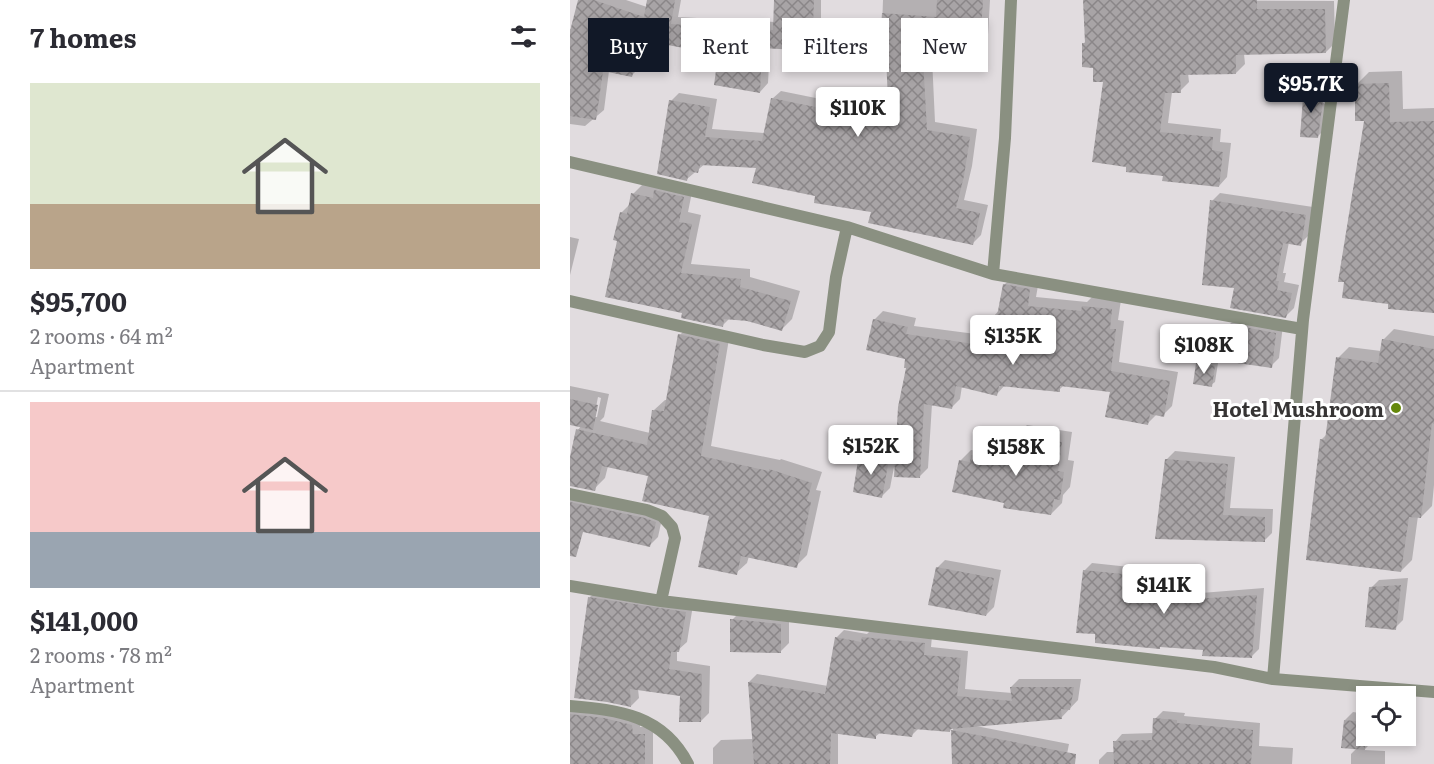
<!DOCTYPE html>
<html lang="en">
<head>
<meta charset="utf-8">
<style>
	:root { --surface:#fff; --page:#f2f2f3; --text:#2b2b33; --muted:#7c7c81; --line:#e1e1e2; --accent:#111827 }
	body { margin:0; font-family:Literata,serif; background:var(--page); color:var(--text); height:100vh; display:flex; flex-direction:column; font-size:22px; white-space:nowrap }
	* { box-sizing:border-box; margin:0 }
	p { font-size:20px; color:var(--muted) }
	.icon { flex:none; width:33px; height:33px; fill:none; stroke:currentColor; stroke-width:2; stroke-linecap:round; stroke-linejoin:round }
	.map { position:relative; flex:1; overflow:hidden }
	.drawer { display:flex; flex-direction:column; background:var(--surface); width:570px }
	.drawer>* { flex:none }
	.hud { position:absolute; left:18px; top:18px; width:570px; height:54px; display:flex; gap:12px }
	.buttons { position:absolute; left:786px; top:686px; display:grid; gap:12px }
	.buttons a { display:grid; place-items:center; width:60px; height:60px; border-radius:0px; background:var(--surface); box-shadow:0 3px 9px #0003; font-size:30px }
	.price { position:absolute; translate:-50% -51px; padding:0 14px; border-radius:6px; background:#fff; color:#222; font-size:20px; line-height:39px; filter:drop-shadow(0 2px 3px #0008) }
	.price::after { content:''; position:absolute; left:50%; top:36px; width:18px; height:14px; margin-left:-9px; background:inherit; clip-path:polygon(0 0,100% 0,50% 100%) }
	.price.on { background:var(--accent); color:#fff }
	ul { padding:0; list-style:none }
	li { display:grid; align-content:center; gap:12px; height:318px; padding:0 30px }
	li+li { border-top:2px solid var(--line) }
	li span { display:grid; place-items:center; height:186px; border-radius:0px; color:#555 }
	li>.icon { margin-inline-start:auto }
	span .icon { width:108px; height:108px; fill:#fffc; stroke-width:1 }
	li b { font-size:26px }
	h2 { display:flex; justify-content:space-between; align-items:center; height:72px; padding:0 30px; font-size:26px }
	.tag { padding:0 21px; border-radius:0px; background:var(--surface); box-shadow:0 3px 9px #0003; font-size:21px; line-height:54px }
	.tag.on { background:var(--accent); color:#fff }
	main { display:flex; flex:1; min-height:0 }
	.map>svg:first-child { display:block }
	.shadow { fill:#0003; fill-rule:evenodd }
	.building { fill:url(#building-cross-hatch) }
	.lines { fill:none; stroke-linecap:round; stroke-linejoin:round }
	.minor { stroke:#8a9081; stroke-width:12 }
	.poi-dot { fill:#65880b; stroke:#fff; stroke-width:2 }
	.labels { text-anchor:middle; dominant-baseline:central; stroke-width:6; stroke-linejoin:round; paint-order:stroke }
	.poi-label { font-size:20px; font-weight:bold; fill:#363434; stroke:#fff; text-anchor:end }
</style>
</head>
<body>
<main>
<section class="drawer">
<h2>7 homes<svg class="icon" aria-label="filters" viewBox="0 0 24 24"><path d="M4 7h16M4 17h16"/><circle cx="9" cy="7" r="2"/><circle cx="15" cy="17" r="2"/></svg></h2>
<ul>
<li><span style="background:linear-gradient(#dfe7d0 65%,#b9a48a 0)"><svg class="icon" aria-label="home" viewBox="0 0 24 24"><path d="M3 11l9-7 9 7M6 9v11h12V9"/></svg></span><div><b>$95,700</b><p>2 rooms · 64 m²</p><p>Apartment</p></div></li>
<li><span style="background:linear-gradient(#f6c9c9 70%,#9aa5b1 0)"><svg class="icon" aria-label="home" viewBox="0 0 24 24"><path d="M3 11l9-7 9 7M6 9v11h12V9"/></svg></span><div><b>$141,000</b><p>2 rooms · 78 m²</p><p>Apartment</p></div></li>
</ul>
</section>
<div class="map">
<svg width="864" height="764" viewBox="0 0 864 764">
	<defs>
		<pattern id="building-cross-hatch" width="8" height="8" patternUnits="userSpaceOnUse" patternTransform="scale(1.5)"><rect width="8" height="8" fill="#a8a4a6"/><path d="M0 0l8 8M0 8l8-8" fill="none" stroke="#8a8688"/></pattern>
	</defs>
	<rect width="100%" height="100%" fill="#e1dcdf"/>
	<path class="shadow" d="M10 0H56L77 7 79 0H111L108 17 205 22V0H251V18L254 19 253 41 245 50 200 47 198 83 190 92 149 62 121 48 76 40 70 67 61 76 39 71 34 110 15 126 0 124V29H2Z
		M313 0H420L417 52 408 61 362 58 365 122 407 129 402 166 394 200 418 205 411 235 402 244 303 210 246 195 187 167 136 163 117 179 101 101 109 93 147 99 142 129 195 133 202 99 211 91 320 113 318 55H311Z
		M514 0 764 1 765 43 756 52 674 54 675 64 666 73H618L619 82 610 91 602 92 598 123 651 129 650 142 661 143 657 177 649 186 595 175 525 66 513 44 516 41Z
		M832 71 833 109 864 108V311L795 120 786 85 799 72Z
		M743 77 760 92 759 103 740 87V91L757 106 756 128 747 137 731 136 736 84Z
		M73 184 123 187 118 212 131 215 121 264 180 269V277L230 291 222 319 212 329 177 320 160 318 152 326 114 312 48 240 51 213 61 203 63 194Z
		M650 193 743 207 738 236 730 244 719 242 713 273H716L714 282 729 285 724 308 716 316 666 287 642 201Z
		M0 237 9 239 0 275Z
		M443 276 469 280 466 297 517 302 522 297 551 300 548 320 554 321 549 362 608 372 602 406 593 415 587 414 578 423 542 390 494 385 489 390 435 385 427 394 392 386 390 399 381 408 362 404 358 468 349 477 324 467 320 488 312 496 291 455 299 447 327 452 338 367 337 358 304 320 313 311 346 318 344 326 421 336 424 316 430 309 434 285Z
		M667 317 713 325 709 358 701 366 659 325Z
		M120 324 160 333 141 446 210 460 211 459 252 472 246 490 251 491 237 555 226 566 179 556 177 563 166 573 140 515 80 475 38 466 35 478 24 489 0 485V473L8 430 11 426 0 424V386L39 394 34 417 30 421 80 433 84 410 95 400H98L110 335ZM28 397 31 398 27 417H24Z
		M824 329 864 336V485L862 506 851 517 848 516 842 560 831 571 751 440 757 434 768 358 779 347 811 351 813 340Z
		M631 360 648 363 645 382 641 385 627 364Z
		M457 425 502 432 498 460 504 461 500 487 493 495 492 503 481 514 436 502 391 460 401 450 408 451 414 445 443 452 446 436Z
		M605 451 665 457 660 508 703 509 702 533 694 541 586 537 596 460Z
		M0 491 93 514 88 537 80 545 0 528Z
		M375 560 431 570 424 607 416 615 367 568Z
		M522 563 569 568 572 566 633 570 631 593 694 588 689 649 681 657 634 648 514 571Z
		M838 578 833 620 825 628 801 588 809 580Z
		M27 590 123 605 117 642 107 651V661L140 666 139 713 131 721 111 695 68 689 69 698 61 706 19 598Z
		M170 612 219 616V643L211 651 162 620Z
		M274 630 297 634 301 630 362 636 361 647 398 651 395 689 442 693 441 687 449 679H511L508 700 491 718 406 726 499 744 495 764H384L383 727 380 731 349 728 342 735 311 732 305 737 268 732V764H143V748L151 740 183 739 179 682 187 674 258 686 266 638Z
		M0 701 70 717V727H83V764H0Z
		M593 711 615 713 614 716 690 723 689 746 723 748 722 764H529V760L537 752H545V742L552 734 584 733 585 719Z
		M783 712 796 714V735H803V741L794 750 815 751V764H781V754L787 748 775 720Z"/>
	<path class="building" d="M8 0H24L74 17 77 0H105L101 24 203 30 204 0H244L243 26 246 27 245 51 192 48 190 93 144 85 147 63 119 62V49L71 40 62 77 33 71 26 120 0 116V31Z
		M367 0H413L409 62 353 59 357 130 400 137 394 176 386 208 410 213 403 245 298 223 301 212 244 203 245 196 182 183 186 168 130 165 128 173 119 171 117 181 87 174 99 100 140 107 135 137 192 141 201 98 319 122 316 57 309 56 312 13 366 17Z
		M513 0H687V9H755L756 53 666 55V74L610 75 611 93H595L590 132 643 137 642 150 653 152 649 187 592 181 593 176 556 172V167L522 162 533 82H523V68L512 67V43H515Z
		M819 83 820 122 864 121V313L818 309V304L772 298 774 282H768L794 121H785V84Z
		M734 84 753 100 748 138 730 137Z
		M84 190 114 197 109 222 122 224 111 273 171 279 170 287 221 301 212 331 177 321 154 319 153 327 111 318 112 313 35 297 47 241 43 240 50 212 57 214 61 193 83 198Z
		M640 200 736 215 731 246 713 243 706 281H709L707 290 722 293 716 318 660 308 664 288 632 285Z
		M433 284 460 289 458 306 511 311 512 306 542 309 540 329H546L541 371 600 381 594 417 580 414 578 425 535 417 540 392 490 386V392L429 386 427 396 386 386 382 409 354 404 350 478 324 477 328 407 336 368H334L335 359 296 350 303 319 338 327 336 334 418 346 422 315 427 316Z
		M658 324 706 333 702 368 653 361Z
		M108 334 150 344 131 456 199 471V469L242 483 237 501 241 502 227 568 171 556 167 575 128 567 139 516 72 501 78 476 32 466 25 491 0 486V457L6 429 77 445 82 410 94 411Z
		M812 339 864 349V424L862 423 851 518 839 517 831 572 736 560 750 439 755 440 766 357 808 363Z
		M626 363 645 366 642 387 623 384Z
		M0 399 28 405 23 430 0 425Z
		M444 435 492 442 488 471 494 472 490 500 484 499 481 515 433 508 434 503 382 492 389 460 400 462 401 455 440 464Z
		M289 454 319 459 312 498 283 492Z
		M595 459 658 464 653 515 695 517V542L585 539Z
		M0 502 75 518 86 522 80 547 13 532 6 557 0 556Z
		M366 567 424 578 416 616 358 605Z
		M513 570 563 575V573L626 577 624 599 687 595 682 658 632 656 633 650 590 647V649L525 643V634L506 633Z
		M831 585 826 630 795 627 799 587Z
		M18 597 116 612 109 652H101L99 669 132 674 131 722H109L110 696 60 689 61 707 37 702 4 698Z
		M160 619 211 624V653L160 652Z
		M265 637 291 642 292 637 355 643 354 655 391 658 387 696 442 701 440 687H504L500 710 491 709 492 719 380 729V732L344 729 342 737 306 733V739L261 733 260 764H184L178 682 255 694Z
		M0 714 34 718 62 725 63 734H75V764H0Z
		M583 718 607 720V723L683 730 681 764H544L543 741 582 740Z
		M774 720 796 722 795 750 771 748Z
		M381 730 506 754 505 764H382Z"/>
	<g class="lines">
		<path class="minor" d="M774 0 733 320 703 679 864 692
			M0 162 277 227 423 274 732 329
			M423 274 435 138 441 0
			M0 301 193 345 235 352 250 346 259 332 266 277 277 227
			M0 494 77 510 92 516 102 527 105 538 91 601 644 667 703 679
			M0 586 91 601
			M0 706C49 710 93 715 118 764"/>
	</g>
	<circle class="poi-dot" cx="826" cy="408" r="6"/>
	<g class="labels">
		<g class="poi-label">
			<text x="814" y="408">Hotel Mushroom</text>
		</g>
	</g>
</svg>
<div class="buttons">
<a><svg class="icon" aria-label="locate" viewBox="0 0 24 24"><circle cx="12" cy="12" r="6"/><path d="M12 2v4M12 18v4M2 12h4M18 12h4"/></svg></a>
</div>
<b class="price on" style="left:741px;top:114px">$95.7K</b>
<b class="price" style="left:288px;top:138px">$110K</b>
<b class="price" style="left:443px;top:366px">$135K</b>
<b class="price" style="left:634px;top:375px">$108K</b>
<b class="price" style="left:301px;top:476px">$152K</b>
<b class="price" style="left:446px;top:477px">$158K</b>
<b class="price" style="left:594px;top:615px">$141K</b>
<div class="hud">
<a class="tag on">Buy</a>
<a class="tag">Rent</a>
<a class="tag">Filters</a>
<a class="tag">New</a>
</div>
</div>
</main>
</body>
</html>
